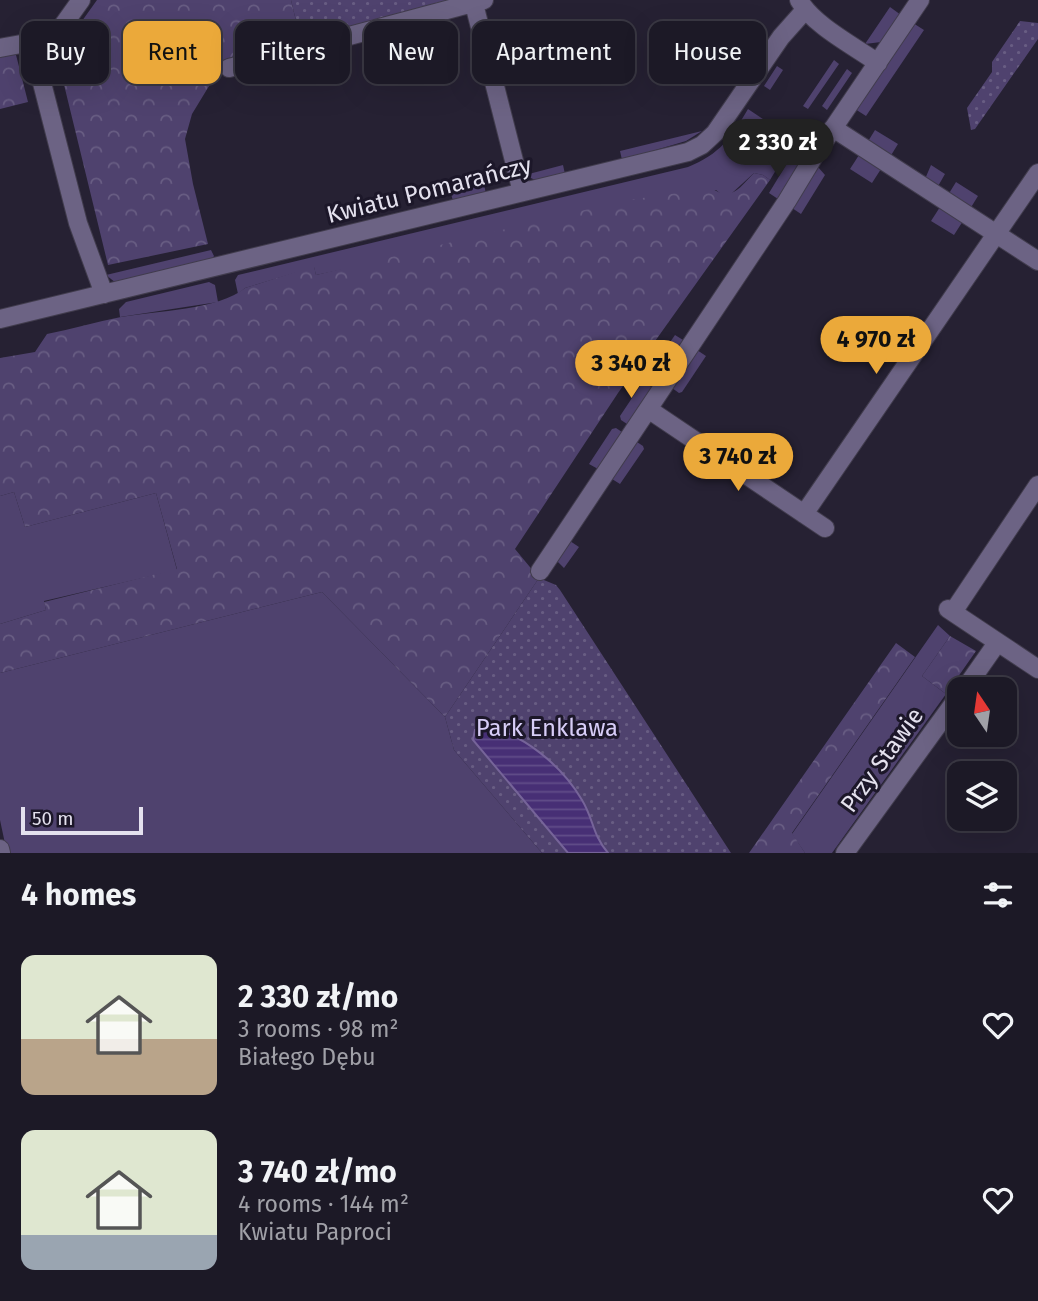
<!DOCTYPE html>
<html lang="en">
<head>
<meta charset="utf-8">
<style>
	:root { --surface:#1c1926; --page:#292632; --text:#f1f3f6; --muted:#a0a0a7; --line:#3a3843; --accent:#eba93a }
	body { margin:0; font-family:"Fira Sans",sans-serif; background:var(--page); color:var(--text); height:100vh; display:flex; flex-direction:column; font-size:26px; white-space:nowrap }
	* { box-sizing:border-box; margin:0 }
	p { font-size:23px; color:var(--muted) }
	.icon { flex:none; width:38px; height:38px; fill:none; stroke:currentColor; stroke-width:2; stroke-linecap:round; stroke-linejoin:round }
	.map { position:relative; height:853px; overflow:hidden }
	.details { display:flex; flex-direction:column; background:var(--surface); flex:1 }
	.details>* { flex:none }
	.banner { position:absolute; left:21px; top:21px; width:998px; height:63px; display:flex; gap:14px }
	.needle { width:46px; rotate:347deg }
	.buttons { position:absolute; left:947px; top:677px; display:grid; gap:14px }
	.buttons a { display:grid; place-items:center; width:70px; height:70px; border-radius:14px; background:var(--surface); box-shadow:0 7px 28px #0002,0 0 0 2px var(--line); font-size:35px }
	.scale { position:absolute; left:21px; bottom:18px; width:122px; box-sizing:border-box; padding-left:7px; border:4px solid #e4e1ee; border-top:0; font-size:19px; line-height:24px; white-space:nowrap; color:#e4e1ee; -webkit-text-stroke:5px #1c1729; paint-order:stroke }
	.price { position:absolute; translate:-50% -60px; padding:0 16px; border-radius:24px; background:var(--accent); color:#111; font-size:23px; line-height:46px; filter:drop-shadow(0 2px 4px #0008) }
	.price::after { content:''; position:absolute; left:50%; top:42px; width:21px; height:16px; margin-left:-10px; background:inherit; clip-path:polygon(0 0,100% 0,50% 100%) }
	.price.selected { background:#222; color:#fff }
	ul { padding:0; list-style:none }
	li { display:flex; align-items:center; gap:21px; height:175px; padding:0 21px }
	li span { display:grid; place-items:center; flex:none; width:196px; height:140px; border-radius:14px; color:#555 }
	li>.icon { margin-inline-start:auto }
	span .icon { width:84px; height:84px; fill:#fffc; stroke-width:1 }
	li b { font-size:30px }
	h2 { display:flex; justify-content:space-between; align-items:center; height:84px; padding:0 21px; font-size:30px }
	.tag { padding:0 24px; border-radius:14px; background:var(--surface); box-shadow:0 7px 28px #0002,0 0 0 2px var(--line); font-size:24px; line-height:63px }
	.tag.selected { background:var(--accent); color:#111 }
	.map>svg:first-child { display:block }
	.green { fill:#4f426e }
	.forest { fill:url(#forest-crowns) }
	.park { fill:url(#park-dots) }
	.water { fill:url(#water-rules); stroke:#766499; stroke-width:2 }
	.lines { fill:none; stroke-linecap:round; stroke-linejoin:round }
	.minor-casing { stroke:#413c4d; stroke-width:20 }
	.minor { stroke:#6c6384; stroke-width:18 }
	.labels { text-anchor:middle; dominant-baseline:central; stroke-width:6; stroke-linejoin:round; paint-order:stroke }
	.street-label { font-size:24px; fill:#e4e1ee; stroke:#1c1729 }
	.park-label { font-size:24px; fill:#d7cdf7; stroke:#1c1729 }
</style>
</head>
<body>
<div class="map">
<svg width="1038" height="853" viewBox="0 0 1038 853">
	<defs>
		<pattern id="forest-crowns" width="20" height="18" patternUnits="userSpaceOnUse" patternTransform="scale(1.75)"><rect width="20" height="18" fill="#4f426e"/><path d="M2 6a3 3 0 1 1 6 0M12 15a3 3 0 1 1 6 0" fill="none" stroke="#685d83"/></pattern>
		<pattern id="park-dots" width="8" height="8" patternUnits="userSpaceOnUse" patternTransform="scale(1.75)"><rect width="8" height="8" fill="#4f426e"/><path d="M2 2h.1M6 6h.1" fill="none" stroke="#685d83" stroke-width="1.8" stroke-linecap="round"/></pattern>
		<pattern id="water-rules" width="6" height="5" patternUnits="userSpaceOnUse" patternTransform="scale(1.75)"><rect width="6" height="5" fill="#472f75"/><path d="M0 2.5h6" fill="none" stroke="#614d89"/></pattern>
	</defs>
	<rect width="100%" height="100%" fill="#262133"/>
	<path class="green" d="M890 7 901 15 881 42 865 44Z
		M913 23 924 30 866 116 855 109Z
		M834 60 839 64 808 109 803 106Z
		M777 66 783 70 770 90 764 86Z
		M847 69 852 73 827 110 822 106Z
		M748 109 794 140 770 180 763 175 754 173 731 194 722 195 716 190 316 275 314 267 245 288 238 294 235 280 238 275 688 167C720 154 731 138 748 109Z
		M875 130 898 144 890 157 867 143Z
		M702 131 686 141 622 160 620 151Z
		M792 155 802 159 778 199 769 193Z
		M859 155 881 169 872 183 850 169Z
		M563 165 565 174 537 181 525 175Z
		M931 165 945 174 937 188 925 179Z
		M818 167 825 175 801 214 792 208Z
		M956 182 978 196 970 209 948 195Z
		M480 183 484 184 486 194 453 201 450 190Z
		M940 207 963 221 954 235 931 221Z
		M211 250 214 256 211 261 116 283 106 275Z
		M209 282 215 285 218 302 120 317 119 309 126 302Z
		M675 335 683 340 658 378 650 371Z
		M697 350 706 356 682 392 679 393 672 388Z
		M642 383 652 387 627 424 621 420 620 416Z
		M616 428 622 432 598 469 589 464 612 429Z
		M637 442 643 446 644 449 620 484 612 479Z
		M14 492 25 527 156 493 177 570 44 601 46 610 0 624V496Z
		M570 541 579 547 564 568 557 561Z
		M322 592 445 717 454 750 542 853H7L0 820V673Z
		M938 625 950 636 922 676 946 694 832 853H805L792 834Z"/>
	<path class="forest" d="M97 0H291L301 42 223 63 192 114 185 139 193 184 208 244 108 265 57 56Z
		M15 51 28 102 0 109V55Z
		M754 173 763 175 770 180 618 393 515 549 539 578 445 717 322 592 0 673V624L46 610 44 602 177 569 156 493 25 527 14 492 0 496V358L35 352 47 334C72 329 96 322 121 317 155 311 219 310 245 288L314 266 316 275 622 201 711 188C732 202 739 188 754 173Z
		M950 636 976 651 946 694 922 676Z
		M896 643 915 657 792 833 805 853H749Z"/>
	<path class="park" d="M291 0H455L301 42Z
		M1020 21 1038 23V39L975 129 971 130 967 108 992 72V62Z
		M539 578 556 585 560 590 731 853H542L454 750 445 717Z"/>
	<path class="water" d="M484 726C523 733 562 766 582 800 594 820 592 834 608 853H568L473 740 475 730Z"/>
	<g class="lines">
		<g class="minor-casing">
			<path id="minor" d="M81 0 41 56 40 63 42 83 78 223 104 294
				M473 0 522 192
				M799 0C813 25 854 46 878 63
				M0 48 21 44 44 51
				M229 68 484 0
				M833 128 1038 261
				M0 319 688 152 702 145 715 133 781 37 805 10
				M648 409 825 528
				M804 514 1038 173
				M540 571 787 201 813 158 920 0
				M948 609 1038 669
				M953 612 1038 485
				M964 690 997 643
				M0 849 1 853
				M845 853 959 696"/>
		</g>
		<use href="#minor" class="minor"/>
	</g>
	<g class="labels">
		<g class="street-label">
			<text transform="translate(429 190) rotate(-14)">Kwiatu Pomarańczy</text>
			<text transform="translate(882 760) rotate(-54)">Przy Stawie</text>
		</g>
		<g class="park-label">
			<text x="547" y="728">Park Enklawa</text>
		</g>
	</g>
</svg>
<div class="buttons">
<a><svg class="needle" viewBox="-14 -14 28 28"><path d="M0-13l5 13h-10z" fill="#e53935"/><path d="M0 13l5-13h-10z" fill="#a0a0a7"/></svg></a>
<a><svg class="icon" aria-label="layers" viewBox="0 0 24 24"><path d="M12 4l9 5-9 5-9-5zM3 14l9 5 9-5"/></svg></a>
</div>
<div class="scale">50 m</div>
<b class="price selected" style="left:778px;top:179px">2 330 zł</b>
<b class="price" style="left:876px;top:376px">4 970 zł</b>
<b class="price" style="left:631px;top:400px">3 340 zł</b>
<b class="price" style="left:738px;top:493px">3 740 zł</b>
<div class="banner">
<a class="tag">Buy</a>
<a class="tag selected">Rent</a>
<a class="tag">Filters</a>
<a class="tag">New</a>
<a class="tag">Apartment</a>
<a class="tag">House</a>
</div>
</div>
<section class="details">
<h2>4 homes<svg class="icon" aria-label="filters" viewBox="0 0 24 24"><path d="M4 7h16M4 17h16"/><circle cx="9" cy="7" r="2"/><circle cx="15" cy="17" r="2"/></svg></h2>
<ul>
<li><span style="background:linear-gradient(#dfe7d0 60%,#b9a48a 0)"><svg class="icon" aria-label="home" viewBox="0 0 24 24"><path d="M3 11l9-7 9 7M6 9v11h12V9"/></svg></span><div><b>2 330 zł/mo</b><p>3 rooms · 98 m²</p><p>Białego Dębu</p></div><svg class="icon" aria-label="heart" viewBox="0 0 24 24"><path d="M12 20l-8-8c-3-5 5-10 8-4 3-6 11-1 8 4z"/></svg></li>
<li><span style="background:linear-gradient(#dfe7d0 75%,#9aa5b1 0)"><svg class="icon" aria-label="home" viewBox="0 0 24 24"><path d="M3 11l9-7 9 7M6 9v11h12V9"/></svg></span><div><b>3 740 zł/mo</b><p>4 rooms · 144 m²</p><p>Kwiatu Paproci</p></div><svg class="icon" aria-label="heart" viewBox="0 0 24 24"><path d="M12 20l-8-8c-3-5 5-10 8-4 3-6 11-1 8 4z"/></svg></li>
</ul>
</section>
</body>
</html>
